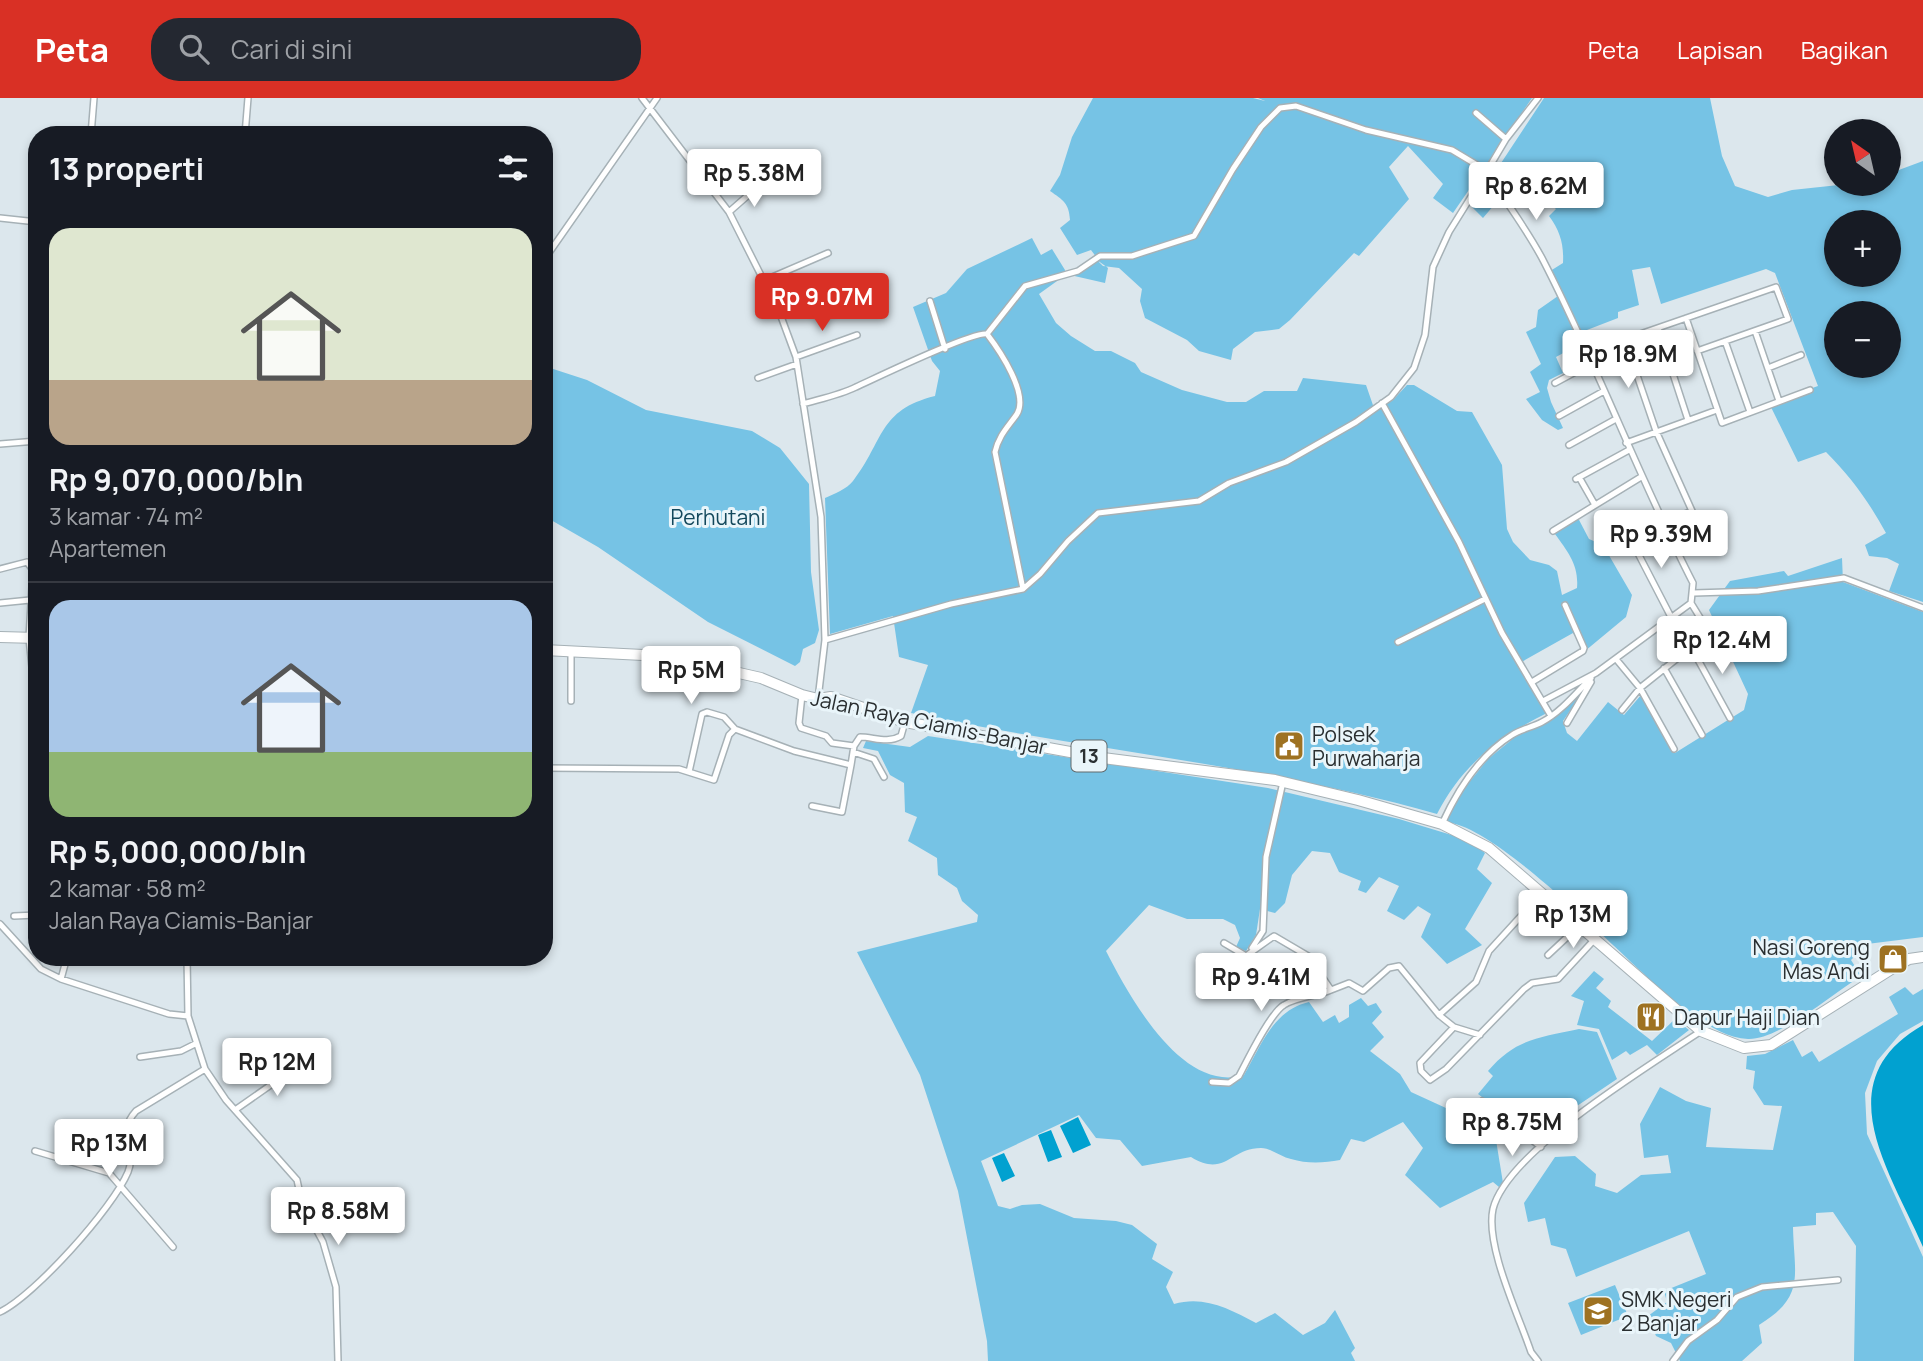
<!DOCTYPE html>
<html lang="id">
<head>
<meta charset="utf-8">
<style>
	:root { --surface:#171b24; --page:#242831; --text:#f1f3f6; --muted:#9ea1a6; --line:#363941; --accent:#d93025 }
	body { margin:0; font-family:Manrope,sans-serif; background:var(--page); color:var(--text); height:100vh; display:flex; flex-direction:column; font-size:26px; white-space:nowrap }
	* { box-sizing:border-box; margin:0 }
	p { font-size:23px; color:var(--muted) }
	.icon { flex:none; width:38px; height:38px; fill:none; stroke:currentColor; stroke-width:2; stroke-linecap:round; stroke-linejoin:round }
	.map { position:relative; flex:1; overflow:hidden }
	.drawer { position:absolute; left:28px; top:28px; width:525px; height:840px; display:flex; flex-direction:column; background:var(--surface); border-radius:28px; box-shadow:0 4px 10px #0003 }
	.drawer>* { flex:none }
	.needle { width:46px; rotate:326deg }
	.tools { position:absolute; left:1824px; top:21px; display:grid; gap:14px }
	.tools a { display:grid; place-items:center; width:77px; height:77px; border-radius:50%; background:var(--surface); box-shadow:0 4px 10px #0003; font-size:35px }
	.price { position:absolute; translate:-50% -60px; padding:0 16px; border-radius:7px; background:#fff; color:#222; font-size:23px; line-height:46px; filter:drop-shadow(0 2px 4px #0008) }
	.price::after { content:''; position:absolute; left:50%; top:42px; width:21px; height:16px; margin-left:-10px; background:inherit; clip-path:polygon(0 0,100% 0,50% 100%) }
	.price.on { background:var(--accent); color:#fff }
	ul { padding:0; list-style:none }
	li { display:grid; align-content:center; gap:14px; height:371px; padding:0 21px }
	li+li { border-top:2px solid var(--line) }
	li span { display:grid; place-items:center; height:217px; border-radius:21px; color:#555 }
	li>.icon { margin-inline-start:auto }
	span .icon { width:126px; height:126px; fill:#fffc; stroke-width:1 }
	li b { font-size:30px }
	h2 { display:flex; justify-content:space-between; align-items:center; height:84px; padding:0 21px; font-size:30px }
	header { display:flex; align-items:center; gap:42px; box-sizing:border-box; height:98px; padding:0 35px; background:var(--accent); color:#fff }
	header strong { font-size:33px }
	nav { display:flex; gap:38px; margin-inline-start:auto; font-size:24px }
	.search { width:490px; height:63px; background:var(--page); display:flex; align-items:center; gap:18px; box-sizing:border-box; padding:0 24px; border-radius:28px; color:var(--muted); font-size:26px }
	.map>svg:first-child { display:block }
	.green { fill:#76c3e5; fill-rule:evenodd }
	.water { fill:#01a1d0 }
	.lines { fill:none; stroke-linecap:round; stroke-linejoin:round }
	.minor-casing { stroke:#a6b1b6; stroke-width:8 }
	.trunk-casing { stroke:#a6b1b6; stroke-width:12 }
	.minor { stroke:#fff; stroke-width:5 }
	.trunk { stroke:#fff; stroke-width:10 }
	.labels { text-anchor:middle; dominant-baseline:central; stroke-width:6; stroke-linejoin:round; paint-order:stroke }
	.shield { fill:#e9f5fa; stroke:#636a6d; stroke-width:2 }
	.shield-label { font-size:19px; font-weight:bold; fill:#2a2f31 }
	.park-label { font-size:21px; fill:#13485c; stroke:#e9f5fa }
	.street-label { font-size:21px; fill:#2a2f31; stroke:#e9f5fa }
	.poi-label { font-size:21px; fill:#2a2f31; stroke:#e9f5fa; text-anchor:start }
</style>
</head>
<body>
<header>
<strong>Peta</strong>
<div class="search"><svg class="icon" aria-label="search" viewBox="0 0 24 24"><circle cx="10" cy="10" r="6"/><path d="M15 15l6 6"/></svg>Cari di sini</div>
<nav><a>Peta</a><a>Lapisan</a><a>Bagikan</a></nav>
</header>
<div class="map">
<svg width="1923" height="1263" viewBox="0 0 1923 1263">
	<rect width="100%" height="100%" fill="#dce7ed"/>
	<path class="green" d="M1093 0H1253L1265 3 1258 0H1532L1453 115 1433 100 1443 86 1408 48 1389 69 1409 101 1359 158 1354 155 1290 222 1279 231 1255 234 1233 251 1231 262 1199 253 1187 242 1145 220 1140 203 1142 191 1119 170 1103 168 1097 162 1108 170 1105 185 1070 177 1097 160 1091 152 1077 157 1060 130 1070 122C1069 105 1063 102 1050 93L1060 77 1072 39Z
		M1544 0H1710L1722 58 1735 88 1768 99 1792 92 1848 86H1888V76L1923 63V504L1889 493 1899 466 1887 460 1869 458 1865 447 1886 435C1869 404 1851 379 1826 354L1798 364 1769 305 1818 288 1775 175 1766 171 1661 206 1650 169 1632 172 1639 207 1618 214V220L1574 237 1578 247 1556 259 1563 275 1549 282 1547 290 1551 304 1563 330 1558 332 1542 322 1526 301 1540 294 1530 274 1541 266 1526 234 1536 229 1538 212 1558 198 1547 175 1563 165C1564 146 1560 133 1549 118L1556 111 1526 88 1513 104 1500 100 1483 120 1472 109ZM1836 124H1888V177H1836ZM1836 215H1888V268H1836Z
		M1032 140 1041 157 1052 151 1065 172 1064 178 1039 196 1056 225 1071 238 1095 253H1111L1135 265 1141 274 1182 292 1227 304H1246L1264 293H1297L1303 280 1366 287 1375 313 1393 302 1407 287H1414L1457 313 1472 314 1502 367 1507 431 1513 444 1530 462 1549 467 1557 473 1562 497 1577 490C1579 467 1568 454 1555 436L1578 420 1589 441 1603 447 1632 497 1626 519 1585 553 1573 535 1518 566 1547 615C1499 639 1462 667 1437 716 1265 667 1086 652 911 615L928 567 899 559 893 518 830 536 825 400C834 396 847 391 853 383 884 343 878 312 935 298L940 273 932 263 913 209 946 195 967 171Z
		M544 268 587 282 646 312 752 333 780 350 809 386 811 474 819 532 815 545 803 551 800 564 795 568 708 524 598 449 544 418Z
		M1842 460 1843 484 1923 514V839L1867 846 1851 862 1861 878C1834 895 1779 942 1748 941 1724 940 1699 922 1680 908 1630 868 1500 727 1445 724L1454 703 1488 661 1515 639 1552 621 1576 599 1578 601 1563 623 1567 635 1577 643 1608 604 1624 617 1641 597 1675 655 1744 612 1748 596 1709 512 1730 483 1784 473 1788 478Z
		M928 638 1268 690 1399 721 1468 742 1485 755 1477 771 1492 785 1465 831 1482 847 1447 866 1421 839 1431 816 1418 808 1404 822 1387 813 1399 788 1379 779 1366 795 1358 792 1361 783 1339 774 1330 755 1312 753 1292 777 1285 805 1275 815 1260 811 1256 837 1246 853 1236 849 1240 840 1235 827 1223 821H1187L1149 807 1106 853C1129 898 1182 996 1244 977 1261 948 1273 912 1309 904L1323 924 1335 917 1339 925 1349 919V907L1361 900 1368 908 1376 905 1382 914 1372 925 1384 939 1370 953 1400 976 1411 994 1459 1016 1474 1000 1506 1026 1496 1042 1503 1085 1499 1089 1493 1084 1440 1110 1405 1077 1423 1050 1403 1024 1364 1044 1351 1041 1340 1062C1324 1065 1307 1066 1291 1061 1281 1059 1271 1050 1261 1050 1230 1050 1225 1080 1191 1059L1142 1068 1120 1042 1096 1040 1079 1017 981 1063 998 1108 1010 1111 1022 1107 1040 1106 1074 1120 1116 1123 1132 1127 1157 1146 1152 1161 1173 1174 1166 1189 1174 1206C1204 1197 1230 1211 1256 1225L1275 1215 1303 1237 1325 1225 1335 1212 1355 1250 1351 1255 1355 1263H988L987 1243 958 1093 920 977 857 854 977 824 978 817 962 803 957 790 938 777 937 760 908 743 917 719 905 714 904 685 890 677 878 653 863 650 866 643 910 649Z
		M1594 873 1604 881 1596 890 1611 903 1608 909 1652 943 1675 921 1689 932 1657 957 1647 947 1630 957 1626 953 1612 962 1599 931 1577 927 1584 903 1571 898Z
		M1905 889 1913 897 1923 891V923L1900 936 1877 963 1865 995 1867 1036 1923 1159V1263H1854L1856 1148 1833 1114 1816 1115V1127L1793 1129C1794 1178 1806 1198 1759 1227L1762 1245 1742 1263H1680L1671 1245 1656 1238 1648 1218 1667 1204 1664 1193 1706 1176 1689 1133 1576 1179 1566 1151 1551 1147 1545 1120 1528 1124 1524 1105 1555 1059 1575 1058 1596 1076 1595 1088 1617 1095 1641 1077 1671 1075 1668 1057 1644 1060 1640 1026 1660 989 1686 1003 1711 1010 1706 1049 1773 1052 1782 1008 1764 1007 1753 990 1755 973 1746 971 1747 958 1765 956 1793 942 1802 959 1812 953 1819 964 1898 916 1889 899Z
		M1579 931 1597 934 1617 981 1571 1012 1541 1044 1478 996 1493 978 1488 973C1516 940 1539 940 1579 931Z
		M1615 1187 1628 1218 1581 1237 1568 1205Z"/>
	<path class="water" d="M1923 927V1149C1890 1073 1825 983 1923 927Z
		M1078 1019 1091 1047 1073 1055 1060 1028Z
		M1051 1032 1062 1059 1048 1064 1038 1037Z
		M1004 1055 1015 1078 1002 1084 992 1060Z"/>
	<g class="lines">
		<g class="minor-casing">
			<path id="minor" d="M642 0 729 114 779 213 796 259 821 419 825 542 818 601
				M1538 0 1506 41 1487 73C1505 104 1528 132 1544 164 1598 269 1639 380 1693 485L1691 505 1596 575 1543 603
				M1476 15 1506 41
				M91 37 94 0
				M245 37 248 0
				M729 114 762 85
				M0 120 37 124
				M544 162 657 0
				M763 183 828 155
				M930 203 945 251
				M1686 220 1722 325 1810 292
				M1658 230 1688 322
				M1755 233 1779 303
				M1625 242 1656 333 1692 413 1663 425
				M1725 243 1750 314
				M1588 254 1776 189 1788 221 1697 253
				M796 259 857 237
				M1768 270 1801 257
				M758 280 797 266
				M1555 285 1592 265
				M1382 305 1459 444 1502 535 1551 618
				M803 306C820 301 840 297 856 289 876 280 973 233 987 236 1000 253 1029 296 1017 316 1008 329 999 337 995 354L1023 491
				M1559 318 1604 293
				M1626 345 1717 312
				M0 346 37 343
				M1569 347 1616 321
				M1579 379 1595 407
				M1576 381 1629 352
				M1659 417 1627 434 1671 519
				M1553 433 1641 379
				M0 471 27 464 33 472 29 540 37 617
				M1694 495 1758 493 1844 480 1923 510
				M0 505 30 502
				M825 542 951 506 1023 491 1040 476 1068 443 1098 415 1199 403 1229 385 1286 364 1356 324 1391 299 1414 270 1425 237 1433 169 1449 134 1487 73 1452 52 1366 32 1296 8 1280 10 1261 29 1233 71 1194 138 1132 158H1100L1078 173 1025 188 987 236
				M1398 544 1485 501
				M1691 549 1730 620
				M571 554V603
				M1616 561 1640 590 1704 539 1707 531 1691 505
				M1664 570 1702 637
				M1532 584 1583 553 1584 550 1565 507
				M802 597 799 625 801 630 826 638 832 645 854 648
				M1622 612 1640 590 1674 651
				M1567 625 1591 584
				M853 654 874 661 884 679
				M544 670 679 671 714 682 729 637 735 631 794 653 851 667 854 648 860 639C874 639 887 646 901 638L905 624
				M689 674 702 616 707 614 724 619 735 631
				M812 708 842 714 851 667
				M1442 726C1457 693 1480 657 1512 637 1521 631 1533 629 1542 624 1561 614 1576 595 1591 580
				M14 818 37 817
				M0 826 41 871 61 881 169 916 188 918
				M1224 845 1246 858 1274 838 1308 858 1331 892 1349 885 1363 893 1389 870 1399 868 1439 917 1454 929 1420 965 1421 973 1430 982 1446 971 1524 891 1532 885 1558 881 1594 842
				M1252 850 1263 833 1266 759 1283 684
				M1548 857 1579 828
				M187 859 188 918 205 971 226 1002 297 1082 302 1105 323 1144 336 1189 338 1263
				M61 881 67 859
				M1439 917 1476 884 1489 853 1542 795
				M1454 929 1480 937
				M140 959 181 953 195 946
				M1212 984 1229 985 1239 978C1247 963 1270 915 1284 907 1298 898 1316 899 1331 892
				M1482 1003 1541 1049
				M235 1012 285 977 293 963
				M35 1053 109 1075 173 1149
				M0 1214C34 1198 113 1110 128 1074 137 1053 115 1036 136 1013L205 971
				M1538 1263 1531 1254C1519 1218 1485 1148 1493 1111 1507 1053 1651 967 1701 933
				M1673 1263 1688 1243 1717 1222 1737 1199 1762 1189 1838 1182"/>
		</g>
		<g class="trunk-casing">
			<path id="trunk" d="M0 539 37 540
				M544 552 643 557 695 565 761 580 802 597 818 601 831 599 905 624 1103 660 1275 682 1358 702 1442 726 1489 750 1701 933 1744 950 1771 947 1893 870 1909 861 1923 859"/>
		</g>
		<use href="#minor" class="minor"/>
		<use href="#trunk" class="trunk"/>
	</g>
	<defs>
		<g id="civic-square" transform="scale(1.575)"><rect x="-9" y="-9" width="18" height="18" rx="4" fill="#9e7222" stroke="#e9f5fa"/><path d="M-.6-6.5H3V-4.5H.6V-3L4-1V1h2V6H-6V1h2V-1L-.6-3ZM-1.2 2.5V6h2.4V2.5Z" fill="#fff"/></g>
		<g id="shop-square" transform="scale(1.575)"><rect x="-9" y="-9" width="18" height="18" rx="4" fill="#9e7222" stroke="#e9f5fa"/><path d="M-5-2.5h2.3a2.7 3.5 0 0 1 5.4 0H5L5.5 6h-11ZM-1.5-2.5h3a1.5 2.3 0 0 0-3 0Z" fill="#fff"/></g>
		<g id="restaurant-square" transform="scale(1.575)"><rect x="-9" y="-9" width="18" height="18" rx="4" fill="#9e7222" stroke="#e9f5fa"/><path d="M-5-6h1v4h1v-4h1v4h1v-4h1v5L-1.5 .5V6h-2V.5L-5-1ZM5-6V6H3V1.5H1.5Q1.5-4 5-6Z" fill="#fff"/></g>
		<g id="school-square" transform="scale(1.575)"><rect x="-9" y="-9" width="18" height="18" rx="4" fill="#9e7222" stroke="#e9f5fa"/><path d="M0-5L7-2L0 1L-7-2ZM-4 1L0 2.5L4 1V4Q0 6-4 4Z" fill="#fff"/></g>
	</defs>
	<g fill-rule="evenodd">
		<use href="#civic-square" x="1289" y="648"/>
		<use href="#shop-square" x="1893" y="861"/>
		<use href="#restaurant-square" x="1651" y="919"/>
		<use href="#school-square" x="1598" y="1213"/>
	</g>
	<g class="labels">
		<rect class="shield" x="1071.5" y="642.5" width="35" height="31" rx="5"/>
		<g class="shield-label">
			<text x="1089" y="658">13</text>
		</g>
		<g class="park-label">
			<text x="718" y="419">Perhutani</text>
		</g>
		<g class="street-label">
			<text transform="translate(929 624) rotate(12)">Jalan Raya Ciamis-Banjar</text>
		</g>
		<g class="poi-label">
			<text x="1312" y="636">Polsek<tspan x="1312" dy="24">Purwaharja</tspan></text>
			<text x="1870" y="849" text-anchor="end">Nasi Goreng<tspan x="1870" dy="24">Mas Andi</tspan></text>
			<text x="1674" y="919">Dapur Haji Dian</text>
			<text x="1621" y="1201">SMK Negeri<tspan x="1621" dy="24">2 Banjar</tspan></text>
		</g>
	</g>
</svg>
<div class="tools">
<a><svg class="needle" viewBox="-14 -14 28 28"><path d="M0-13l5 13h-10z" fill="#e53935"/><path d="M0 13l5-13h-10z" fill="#9ea1a6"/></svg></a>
<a>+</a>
<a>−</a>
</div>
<b class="price" style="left:754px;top:111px">Rp 5.38M</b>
<b class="price" style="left:1536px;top:124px">Rp 8.62M</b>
<b class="price on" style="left:822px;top:235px">Rp 9.07M</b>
<b class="price" style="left:1628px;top:292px">Rp 18.9M</b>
<b class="price" style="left:1661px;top:472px">Rp 9.39M</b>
<b class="price" style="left:1722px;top:578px">Rp 12.4M</b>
<b class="price" style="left:691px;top:608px">Rp 5M</b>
<b class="price" style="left:1573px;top:852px">Rp 13M</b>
<b class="price" style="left:1261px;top:915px">Rp 9.41M</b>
<b class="price" style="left:277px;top:1000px">Rp 12M</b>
<b class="price" style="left:1512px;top:1060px">Rp 8.75M</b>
<b class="price" style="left:109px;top:1081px">Rp 13M</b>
<b class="price" style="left:338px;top:1149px">Rp 8.58M</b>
<section class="drawer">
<h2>13 properti<svg class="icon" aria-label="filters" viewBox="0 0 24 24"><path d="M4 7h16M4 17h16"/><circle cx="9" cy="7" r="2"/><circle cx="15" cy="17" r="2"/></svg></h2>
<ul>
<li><span style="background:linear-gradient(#dfe7d0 70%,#b9a48a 0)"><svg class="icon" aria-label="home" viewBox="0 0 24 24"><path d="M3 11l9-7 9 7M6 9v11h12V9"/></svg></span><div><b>Rp 9,070,000/bln</b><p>3 kamar · 74 m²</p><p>Apartemen</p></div></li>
<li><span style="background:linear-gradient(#a9c7e8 70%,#8fb573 0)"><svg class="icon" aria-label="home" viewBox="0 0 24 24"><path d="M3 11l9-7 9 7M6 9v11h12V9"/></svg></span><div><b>Rp 5,000,000/bln</b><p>2 kamar · 58 m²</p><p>Jalan Raya Ciamis-Banjar</p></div></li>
</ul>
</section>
</div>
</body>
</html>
